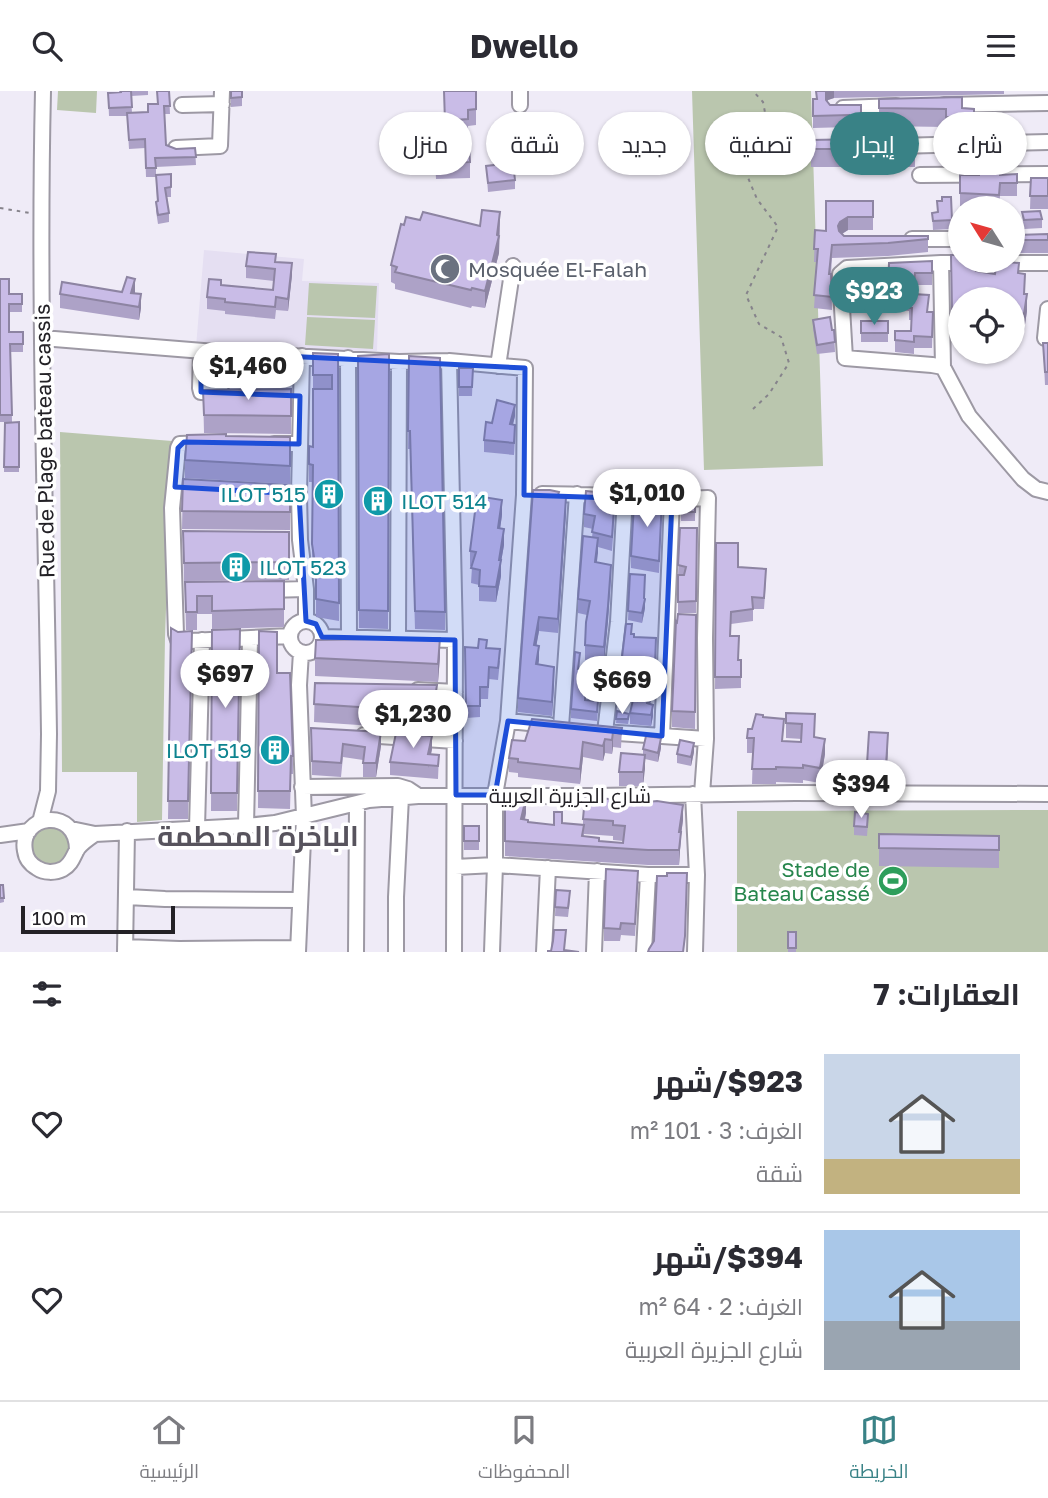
<!DOCTYPE html>
<html lang="ar">
<head>
<meta charset="utf-8">
<style>
	:root { --surface:#fff; --page:#f7f7f7; --text:#2b2b33; --muted:#7c7c81; --line:#e1e1e2; --accent:#398286 }
	body { margin:0; font-family:"Golos Text",Cairo,sans-serif; background:var(--page); color:var(--text); direction:rtl; height:100vh; display:flex; flex-direction:column; font-size:26px; white-space:nowrap }
	* { box-sizing:border-box; margin:0 }
	p { font-size:23px; color:var(--muted) }
	.icon { flex:none; width:38px; height:38px; fill:none; stroke:currentColor; stroke-width:2; stroke-linecap:round; stroke-linejoin:round }
	.map { position:relative; height:861px; overflow:hidden; direction:ltr }
	.details { display:flex; flex-direction:column; background:var(--surface); flex:1 }
	.details>* { flex:none }
	.top-card { position:absolute; left:21px; top:21px; width:1006px; height:63px; direction:rtl; display:flex; gap:14px }
	.needle { width:46px; rotate:307deg }
	.fabs { position:absolute; left:948px; top:105px; display:grid; gap:14px }
	.fabs a { display:grid; place-items:center; width:77px; height:77px; border-radius:50%; background:var(--surface); box-shadow:0 2px 5px #0004; font-size:35px }
	.scale { position:absolute; left:21px; bottom:18px; width:154px; box-sizing:border-box; padding-left:7px; border:4px solid #232126; border-top:0; font-size:19px; line-height:24px; white-space:nowrap; color:#232126; -webkit-text-stroke:5px #fff; paint-order:stroke }
	.price { position:absolute; translate:-50% -60px; padding:0 16px; border-radius:24px; background:#fff; color:#222; font-size:23px; line-height:46px; filter:drop-shadow(0 2px 4px #0008) }
	.price::after { content:''; position:absolute; left:50%; top:42px; width:21px; height:16px; margin-left:-10px; background:inherit; clip-path:polygon(0 0,100% 0,50% 100%) }
	.price.current { background:var(--accent); color:#fff }
	ul { padding:0; list-style:none }
	li { display:flex; align-items:center; gap:21px; height:175px; padding:0 28px }
	li+li { border-top:2px solid var(--line) }
	li span { display:grid; place-items:center; flex:none; width:196px; height:140px; border-radius:0px; color:#555 }
	li>.icon { margin-inline-start:auto }
	span .icon { width:84px; height:84px; fill:#fffc; stroke-width:1 }
	li b { font-size:30px }
	h2 { display:flex; justify-content:space-between; align-items:center; height:84px; padding:0 28px; font-size:30px }
	.tag { padding:0 24px; border-radius:32px; background:var(--surface); box-shadow:0 2px 5px #0004; font-size:24px; line-height:63px }
	.tag.current { background:var(--accent); color:#fff }
	header { display:flex; justify-content:space-between; align-items:center; height:91px; padding:0 28px; background:var(--surface); font-size:32px; font-weight:700 }
	.tab-bar { display:flex; justify-content:space-around; align-items:center; height:98px; border-top:2px solid var(--line); background:var(--surface); font-size:19px; color:var(--muted) }
	.tab-bar a { display:grid; justify-items:center; gap:4px }
	.tab-bar .current { color:var(--accent) }
	.map>svg:first-child { display:block }
	.built { fill:#e5dff2 }
	.green { fill:#bac6ae }
	.lines { fill:none; stroke-linecap:round; stroke-linejoin:round }
	.minor-casing { stroke:#9d99a4; stroke-width:18 }
	.path { stroke:#86838b; stroke-width:2; stroke-dasharray:3.5 5; stroke-linecap:butt }
	.minor { stroke:#fff; stroke-width:14 }
	.wall { fill:#ada2c7; fill-rule:evenodd }
	.shaded-wall { fill:#8d84a2 }
	.building { fill:#c9bce7; stroke:#8d84a2; stroke-width:2 }
	.marked { fill:#1d4ed8; fill-opacity:0.2; stroke:#1d4ed8; stroke-width:5; stroke-linejoin:round }
	.labels { text-anchor:middle; dominant-baseline:central; stroke-width:7; stroke-linejoin:round; paint-order:stroke }
	.worship-label { font-size:21px; fill:#5b616d; stroke:#fff; text-anchor:start }
	.street-label { font-size:21px; fill:#232126; stroke:#fff }
	.culture-label { font-size:21px; fill:#0d838f; stroke:#fff; text-anchor:end }
	.leisure-label { font-size:21px; fill:#27864d; stroke:#fff; text-anchor:end }
	.district-label { font-size:28px; font-weight:bold; fill:#57535d; stroke:#fff }
</style>
</head>
<body>
<header><svg class="icon" aria-label="menu" viewBox="0 0 24 24"><path d="M4 6h16M4 12h16M4 18h16"/></svg>Dwello<svg class="icon" aria-label="search" viewBox="0 0 24 24"><circle cx="10" cy="10" r="6"/><path d="M15 15l6 6"/></svg></header>
<div class="map">
<svg width="1048" height="861" viewBox="0 0 1048 861">
	<rect width="100%" height="100%" fill="#efebf7"/>
	<path class="built" d="M204 159 304 168 302 190 379 192 377 260 196 256Z"/>
	<path class="green" d="M58 0H97L96 22 57 19Z
		M692 0H811L823 375 704 379Z
		M309 192 377 195 375 227 307 224Z
		M307 226 375 229 373 258 305 254Z
		M60 341 172 350 165 546 162 729 137 731V681H62Z
		M1048 719V861H737V720Z
		M31 756a19 19 0 1 1 38 0a19 19 0 1 1-38 0Z"/>
	<g class="lines">
		<g class="minor-casing">
			<path id="minor" d="M520 0V14
				M182 14 222 13
				M944 14 1048 12
				M843 17 896 15
				M897 55 1048 51
				M176 57 220 55 222 0
				M920 84 1048 83
				M912 148H961
				M941 172 943 276
				M1048 172H941L847 177 840 183 845 267 932 274 943 276 969 325 1023 388 1036 398 1048 401
				M42 247 228 262
				M1045 247 1048 218
				M201 261 200 297 201 301 222 302
				M273 264 399 271 449 270 525 277 524 404 508 630 495 704V774L492 861
				M302 265 299 403 300 449 306 498V530
				M348 267 349 546
				M449 270 455 549 454 861
				M498 275 513 175
				M204 352 180 353 178 357 172 417 176 543 178 549 190 550 290 545
				M274 353H299
				M542 403C598 403 653 410 708 407L705 547 706 648 702 703
				M267 499 306 498
				M290 546a16 16 0 1 1 32 0a16 16 0 1 1-32 0Z
				M322 546 455 549
				M398 548 399 271
				M418 599 455 601
				M508 630 549 634
				M561 636 577 403
				M603 641 662 645 672 409
				M605 641 618 531 625 405
				M364 644 455 650
				M662 645 706 648
				M302 696 398 695 408 698 417 704
				M693 703 697 784 695 861
				M40 731 48 700 49 643C46 429 38 214 43 0
				M246 735 250 548
				M197 737 202 549
				M71 738 95 743 246 735 275 732 369 709 418 705H594L795 702 1048 703
				M0 744 29 740
				M77 759C77 715 18 723 25 760 26 768 30 773 37 777 44 782 55 782 63 778 72 773 73 765 78 757 83 751 89 747 95 743
				M455 776 495 774 648 784H697
				M127 806 165 808 300 809
				M125 856 179 858 298 857
				M125 861 127 740
				M298 861 304 726 299 594 301 561
				M356 861 357 712
				M396 861V806L401 706
				M544 861 548 777
				M594 861 597 780
				M644 861 648 784"/>
		</g>
		<path class="path" d="M0 117 30 122
			M753 318 769 303 789 272 781 246 759 233 746 204 778 136 757 108 746 82 768 37 763 11 753 0"/>
		<use href="#minor" class="minor"/>
	</g>
	<path class="wall" d="M119 0H148V4L131 5 132 22 148 21 169 0 170 23H164L166 54 176 58 195 57 196 74 156 76V86H146L145 57 129 58 127 25H109L108 2 119 1Z
		M231 0H242V15L231 16Z
		M476 0V34L468 35V45H457V54L470 71V87L436 88 435 66 432 67 431 32 445 31Z
		M816 0H1004V3L834 7 828 9 827 11 830 14 861 27 879 26V8L962 17 974 18V44H946V36L879 35V46L849 47V36L813 37V8H816Z
		M915 47V76H811V49Z
		M486 75 515 89V98L488 101Z
		M1017 83V105H1000L999 117 960 115V84H979Z
		M156 84 171 96V106H167L169 122V131L158 133 156 120V111L157 110Z
		M1031 87H1048V118H1030Z
		M951 106 952 138 933 139 932 122 937 121Z
		M873 110V139H848L842 143 844 145H928V161L888 165 832 167 831 183 832 219 814 217 817 171H814L815 139 826 140Z
		M500 121 499 162 485 217 472 215 471 217 395 198V193L391 191V174L404 134 420 129 480 135Z
		M1022 121 1042 128V137L1024 138Z
		M1048 143V162H1013V144Z
		M951 164 975 175 977 180 995 183 1019 182 1024 203 1027 220 1024 240 1013 238V208H961V236L952 235Z
		M932 170V194H915L914 203 928 221H933L932 257H914V263L895 261V240H911V229H909V220L893 218V211L888 210V198Z
		M276 171 292 184 288 220 276 219 275 228 225 223V220L207 218V206L221 194 273 199 274 190 246 187V175Z
		M0 188 9 203H22V221H9V241H23V261H11L12 331H0Z
		M122 201 135 202 141 217 139 229 60 217V203Z
		M813 229 832 239H834L835 261 817 263 813 238Z
		M861 230H888V251H861Z
		M1043 252H1048V294H1045Z
		M210 256 290 258 289 295 210 292Z
		M313 262 338 263 339 530 316 526V497L312 471 313 391H309V355L313 356Z
		M389 263 388 538 359 537 358 265Z
		M409 265 445 521V539L415 538 410 358H408Z
		M459 277H473L472 305H459Z
		M291 298V343L204 342 203 299Z
		M515 325 513 333 515 345 514 364 484 361V349L492 332Z
		M19 331V381H4L5 332Z
		M226 345 290 346V393L185 387V369Z
		M183 388 290 394V439L182 438Z
		M559 404 566 420 558 542 539 540 536 555 539 569 538 574 554 591 552 625 518 621V607Z
		M695 408V430H681V409Z
		M655 409 662 421 659 482 631 477V465L637 414Z
		M615 417 612 460 598 456 596 471 611 489 608 530 604 571 585 569V554L587 524 578 522V508L592 446 593 438 584 436V423Z
		M502 424 500 437 504 454 501 471V485L496 511 479 510V494L471 492 472 476 470 475V460Z
		M680 437H697L696 522H678V484Z
		M183 440 289 441V489L184 490Z
		M716 452 738 476 766 489 764 518H753V530L731 533V545L739 569H741V597L715 598Z
		M630 483 645 494V517L642 532 628 529Z
		M284 490V536L212 538V523H197V539H186L185 491Z
		M696 524 695 638 672 636V620Z
		M171 537 178 541 192 540 188 728H168Z
		M240 538 237 720H211L212 539Z
		M259 540 277 582 293 665V683H291L290 718 258 717Z
		M632 543 634 546 656 558 654 609H651L650 613 653 625 651 635 630 633V622L637 610 641 594H620V583Z
		M465 556 478 557H487L500 570 498 589 489 588 488 608H480V626L466 627Z
		M440 565 438 591 315 585V567Z
		M580 571 579 578 587 588 586 609 598 619 597 630 571 627V618Z
		M315 592 437 612 433 639 314 631Z
		M617 620 629 628 628 633 616 632Z
		M815 623 814 646 825 663 820 692 803 689V692L776 691V693H752L753 662H747V647L752 638 763 626 783 650 801 651 802 648 786 647V632Z
		M622 637 621 657 613 656 612 663 605 662 603 670 583 666 580 693 518 686V682L509 681V667L525 650Z
		M311 650 381 655 376 686H363V669L343 666 341 686 312 684Z
		M888 656 886 688 867 687V673Z
		M661 657 658 671 645 668 643 695H619V681L643 664V658Z
		M432 658 431 663 439 664 438 688 390 684V671Z
		M694 661 691 675 677 672V663Z
		M505 712 526 722 525 729 528 731 554 734 562 732 583 734V728L683 729 681 744 679 774H648L505 765ZM584 743 613 745V749L623 750V752L599 750 584 746Z
		M868 732 867 745 854 744V735Z
		M464 735H479V759H464Z
		M879 743 999 745V777L879 775Z
		M638 793 635 845 621 844 620 850H604V837Z
		M0 794H3L4 811 0 812Z
		M556 799 570 809 568 826 555 825Z
		M788 841H796V861H788Z"/>
	<path class="shaded-wall" d="M826 0H834V7L828 9 825 13Z
		M500 121 499 162 485 217V200L497 144Z
		M848 126V139L840 144 838 135 840 131Z
		M292 172V184L288 220V208Z
		M135 188V202L131 216V202Z
		M141 203V217L139 229V216Z
		M1027 203V220L1024 240V223Z
		M515 314V325L510 345V333Z
		M566 406V420L558 542V528Z
		M502 409V424L498 453V437Z
		M504 438V454L501 471V485L496 511V496Z
		M598 447V462L595 486V471Z
		M611 474 608 530 604 571V556Z
		M645 484 644 513 645 508V517L642 532Z
		M539 526V540L534 568V554Z
		M440 547V565L438 591V573Z
		M539 555V569L536 587V573Z
		M554 576V591L552 625V611Z
		M437 594V612L433 639V621Z
		M651 598V609L647 623V612Z
		M653 614V625L651 635V624Z
		M381 641V655L376 686V672Z
		M613 641V656L612 663V649Z
		M888 642V656L886 688V675Z
		M432 645V658L428 677V663Z
		M661 647V657L658 671V662Z
		M605 648V662L603 670V655Z
		M825 648V663L820 692V677Z
		M583 651V666L580 693V678Z
		M694 652V661L691 675V666Z
		M645 664V678L643 695V681Z
		M526 707V722L521 743V728Z
		M683 714V729L681 744 679 774V741Z"/>
	<path class="building" d="M121 0H131L132 16 109 17 108 2 121 1Z
		M157 0H169L170 15H164L166 54 176 58 195 57 196 66 155 67 156 77H146L145 48 129 49 127 22 148 21V13H158Z
		M231 0H242V6L231 7Z
		M444 0H476V18L468 19V28L456 29 457 54 469 53 470 71 436 72 435 50H432L431 32 445 31Z
		M816 0H826V9L830 14H861V27L879 26V34L849 35V24L813 25V8H817Z
		M962 6V17L974 18V26H946V18L879 17V8Z
		M915 47V58H811V49Z
		M513 72 515 89 488 92 486 75Z
		M979 80H1000V84L1017 83V92H1000L999 104 960 102V84H979Z
		M171 83V96L165 97 169 122 158 124 156 111 158 110 156 84Z
		M1031 87H1048V105H1030Z
		M942 106H951L952 129 933 130 932 122 938 121 937 110H942Z
		M826 110H873V126H848L840 131 838 135 839 140 844 145H928V148L888 152 832 154 829 183H831L832 206 814 204 818 158H814L815 139 826 140Z
		M482 119 500 121 497 144 499 145 485 200 472 197 471 199 395 181 397 176 391 174 401 133 404 134 406 126 420 129 423 121 480 135Z
		M1040 120 1042 128 1024 129 1022 121Z
		M1048 143V149H1013V144Z
		M248 161 276 163 275 171 292 172 288 208 276 206 275 216 225 211V208L207 206 209 188 221 189V194L273 199 275 178 246 175Z
		M951 164H961V170H974V175H977L976 180 995 183 997 170 1019 172 1018 182 1025 183 1024 203H1027L1024 223 1013 221V208H961V219L952 218Z
		M932 170V182H915L913 203 929 204 927 221H933L932 246 914 245V251L895 249V240H911L912 217H909L910 208 893 206V199L888 198 889 172Z
		M127 186 135 188 131 202 141 203 139 216 60 203 62 191 122 201Z
		M0 188H9V203H22V213H9V241H23V253H10L12 324H0Z
		M830 226 832 239H834L835 251 817 254 813 229Z
		M861 230H888V242H861Z
		M1043 252H1048V281H1045Z
		M210 256 290 258 289 277 210 274Z
		M313 262 338 263 339 512 316 508V479L312 453 313 374 309 373V355L313 356V298H332V284H313Z
		M389 263 388 520 359 519 358 265Z
		M409 265 440 267 445 521 415 520 410 340H408Z
		M459 277H473L472 296H459Z
		M291 298V325L204 324 203 299Z
		M497 309 515 314 510 333 515 334 514 352 484 349 486 331 492 332Z
		M19 331V376H4L5 332Z
		M226 343V345L290 346V375L185 369 187 344Z
		M183 388 290 394V421L182 420Z
		M533 399H550L559 401 558 404 566 406 558 528 539 526 534 554 539 555 536 573 554 576 552 611 518 607Z
		M586 400 615 403 612 446 592 441 595 425 584 423Z
		M477 405 502 409 498 437 504 438 499 469H501L496 496 479 495 480 479 471 477 476 461 470 460Z
		M656 406 662 408 659 470 631 465 634 413 637 414 638 407 655 409Z
		M695 408V421H681V409Z
		M680 437H697L696 510 678 511V484H684L686 476 678 474Z
		M183 440 289 441V471L184 472Z
		M583 445 598 447 595 471 611 474 608 515 604 556 585 554 586 531 590 510 578 508Z
		M716 452H738V476L766 478 764 507 752 506 753 518 731 521 730 545H739L738 569H741V586H715Z
		M630 483 645 484 644 507 645 508 642 522 628 520Z
		M284 490V518L212 520V505H197V521H186L185 491Z
		M678 523 696 524 695 621 672 620 676 530 677 531Z
		M626 533H632L631 543H634V546L656 547 654 598H651L647 612 653 614 651 624 630 622 633 609 637 610 644 583H620Z
		M171 537 178 541 192 540 188 710H168Z
		M240 538 237 702H211L212 539Z
		M259 540 277 541V582H290L293 665H291L290 700H258Z
		M440 547 438 573 315 567 316 549Z
		M479 548 487 549 486 557 500 558 498 577 489 576 488 596H480V615H466L465 556 478 557Z
		M575 561 580 562 578 578H587L585 609 598 610 597 621 571 618Z
		M315 592 437 594 433 621 314 613Z
		M617 620 629 623 628 628H616Z
		M786 622 815 623 814 646 825 648 820 677 803 674V677L776 676V678H752L754 647H747L748 638H752L756 623 763 624V626L784 628 782 650 801 651 802 633 786 632Z
		M532 628 622 637 621 643 613 641 612 649 605 648 603 655 583 651 580 678 518 671V668L509 667 512 649 525 650Z
		M311 637 381 641 376 672H363L365 656 343 653 341 672 312 670Z
		M869 641 888 642 886 675 867 673Z
		M396 642 432 645 428 663 439 664 438 675 390 671Z
		M646 645 661 647 658 662 643 658Z
		M680 649 694 652 691 666 677 663Z
		M621 662 645 664 643 681H619Z
		M507 703 526 707 521 728 528 729V731L554 734V721H562V732L584 734 582 745 599 747V750L623 752 625 735 613 734V730L583 728 585 706 648 711 657 710 683 714 679 741H681L679 759H648L505 750V712Z
		M855 721 868 723 867 736 854 735Z
		M464 735H479V750H464Z
		M879 743 999 745V759L879 757Z
		M606 778 638 780 635 833 621 832 620 838 604 837Z
		M667 782H687L685 845 683 861H648L649 858 654 850 657 785H667Z
		M0 794H3L4 807H0Z
		M556 799 570 800 568 817 555 816Z
		M554 839H566L564 859 579 861H548V860H551L553 850Z
		M788 841H796V857H788Z"/>
	<path class="marked" d="M201 261 525 277 524 404 672 409 662 645 508 630 495 704H456L455 549 322 546 316 533 306 530 299 403 175 396 178 357 184 351 299 353 300 305 201 301Z"/>
	<defs>
		<g id="mosque-disc" transform="scale(1.575)"><circle r="9.5" fill="#6b7280" stroke="#fff"/><path d="M3.5-4.9A6 6 0 1 0 3.5 4.9A5 5 0 1 1 3.5-4.9Z" fill="#fff"/></g>
		<g id="building-disc" transform="scale(1.575)"><circle r="9.5" fill="#0f9aa8" stroke="#fff"/><path d="M-4-6H4V6H1V3H-1V6H-4ZM-2.5-4.3h1.7v1.8h-1.7ZM.8-4.3h1.7v1.8H.8ZM-2.5-1h1.7V.8h-1.7ZM.8-1h1.7V.8H.8Z" fill="#fff"/></g>
		<g id="stadium-disc" transform="scale(1.575)"><circle r="9.5" fill="#2e9e5b" stroke="#fff"/><path d="M0-5a6.5 5 0 1 0 0 10a6.5 5 0 1 0 0-10ZM-3.5-1.8h7v3.6h-7Z" fill="#fff"/></g>
	</defs>
	<g fill-rule="evenodd">
		<use href="#mosque-disc" x="445" y="178"/>
		<use href="#building-disc" x="329" y="403"/>
		<use href="#building-disc" x="378" y="410"/>
		<use href="#building-disc" x="236" y="476"/>
		<use href="#building-disc" x="275" y="659"/>
		<use href="#stadium-disc" x="893" y="790"/>
	</g>
	<g class="labels">
		<g class="worship-label">
			<text x="468" y="178">Mosquée El-Falah</text>
		</g>
		<g class="street-label">
			<text transform="translate(44 350) rotate(-91)">Rue de Plage bateau cassis</text>
			<text x="570" y="704">شارع الجزيرة العربية</text>
		</g>
		<g class="culture-label">
			<text x="306" y="403">ILOT 515</text>
			<text x="401" y="410" text-anchor="start">ILOT 514</text>
			<text x="259" y="476" text-anchor="start">ILOT 523</text>
			<text x="252" y="659">ILOT 519</text>
		</g>
		<g class="leisure-label">
			<text x="870" y="778">Stade de<tspan x="870" dy="24">Bateau Cassé</tspan></text>
		</g>
		<g class="district-label">
			<text x="258" y="744">الباخرة المحطمة</text>
		</g>
	</g>
</svg>
<div class="fabs">
<a><svg class="needle" viewBox="-14 -14 28 28"><path d="M0-13l5 13h-10z" fill="#e53935"/><path d="M0 13l5-13h-10z" fill="#7c7c81"/></svg></a>
<a><svg class="icon" aria-label="locate" viewBox="0 0 24 24"><circle cx="12" cy="12" r="6"/><path d="M12 2v4M12 18v4M2 12h4M18 12h4"/></svg></a>
</div>
<div class="scale">100 m</div>
<b class="price current" style="left:874px;top:236px">$923</b>
<b class="price" style="left:248px;top:311px">$1,460</b>
<b class="price" style="left:647px;top:438px">$1,010</b>
<b class="price" style="left:225px;top:619px">$697</b>
<b class="price" style="left:622px;top:625px">$669</b>
<b class="price" style="left:413px;top:659px">$1,230</b>
<b class="price" style="left:861px;top:729px">$394</b>
<div class="top-card">
<a class="tag">شراء</a>
<a class="tag current">إيجار</a>
<a class="tag">تصفية</a>
<a class="tag">جديد</a>
<a class="tag">شقة</a>
<a class="tag">منزل</a>
</div>
</div>
<section class="details">
<h2>العقارات: 7<svg class="icon" aria-label="filters" viewBox="0 0 24 24"><path d="M4 7h16M4 17h16"/><circle cx="9" cy="7" r="2"/><circle cx="15" cy="17" r="2"/></svg></h2>
<ul>
<li><span style="background:linear-gradient(#c9d6e8 75%,#c2b280 0)"><svg class="icon" aria-label="home" viewBox="0 0 24 24"><path d="M3 11l9-7 9 7M6 9v11h12V9"/></svg></span><div><b>$923/شهر</b><p>الغرف: 3 · 101 m²</p><p>شقة</p></div><svg class="icon" aria-label="heart" viewBox="0 0 24 24"><path d="M12 20l-8-8c-3-5 5-10 8-4 3-6 11-1 8 4z"/></svg></li>
<li><span style="background:linear-gradient(#a9c7e8 65%,#9aa5b1 0)"><svg class="icon" aria-label="home" viewBox="0 0 24 24"><path d="M3 11l9-7 9 7M6 9v11h12V9"/></svg></span><div><b>$394/شهر</b><p>الغرف: 2 · 64 m²</p><p>شارع الجزيرة العربية</p></div><svg class="icon" aria-label="heart" viewBox="0 0 24 24"><path d="M12 20l-8-8c-3-5 5-10 8-4 3-6 11-1 8 4z"/></svg></li>
</ul>
</section>
<nav class="tab-bar">
<a class="current"><svg class="icon" aria-label="map" viewBox="0 0 24 24"><path d="M3 6l6-2 6 2 6-2v14l-6 2-6-2-6 2zM9 4v14M15 6v14"/></svg>الخريطة</a>
<a><svg class="icon" aria-label="saved" viewBox="0 0 24 24"><path d="M7 4h10v16l-5-4-5 4z"/></svg>المحفوظات</a>
<a><svg class="icon" aria-label="home" viewBox="0 0 24 24"><path d="M3 11l9-7 9 7M6 9v11h12V9"/></svg>الرئيسية</a>
</nav>
</body>
</html>
